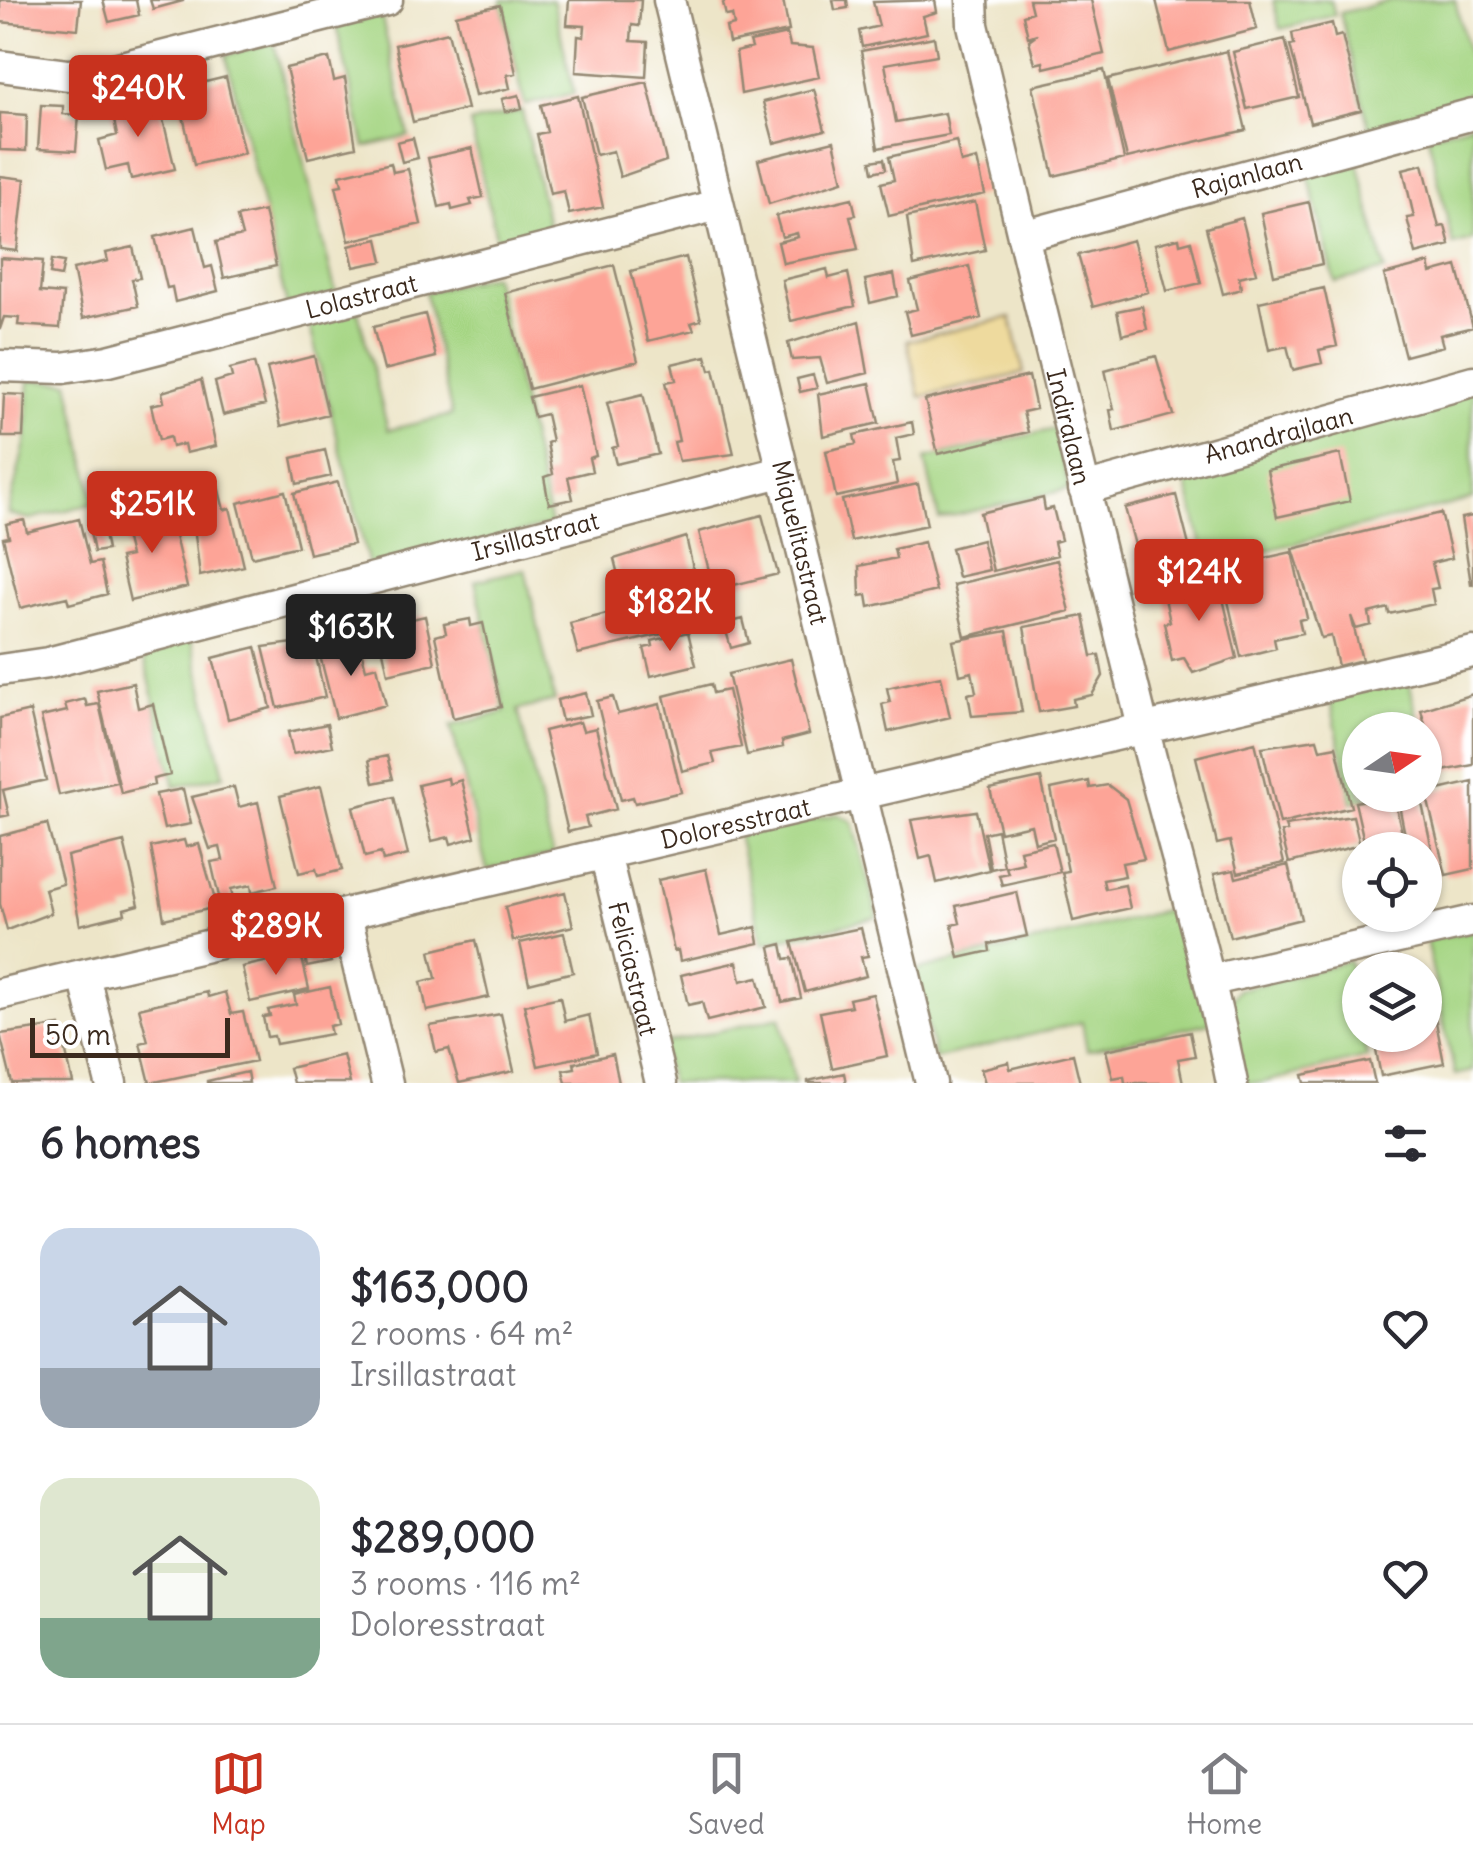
<!DOCTYPE html>
<html lang="en">
<head>
<meta charset="utf-8">
<style>
	:root { --surface:#fff; --page:#f2f2f3; --text:#2b2b33; --muted:#7c7c81; --line:#e1e1e2; --accent:#c8321e }
	body { margin:0; font-family:Delius,sans-serif; background:var(--page); color:var(--text); height:100vh; display:flex; flex-direction:column; font-size:38px; white-space:nowrap }
	* { box-sizing:border-box; margin:0 }
	p { font-size:32px; color:var(--muted) }
	.icon { flex:none; width:55px; height:55px; fill:none; stroke:currentColor; stroke-width:2; stroke-linecap:round; stroke-linejoin:round }
	.map { position:relative; height:1083px; overflow:hidden }
	.side { display:flex; flex-direction:column; background:var(--surface); flex:1 }
	.side>* { flex:none }
	.needle { width:65px; rotate:77deg }
	.fabs { position:absolute; left:1342px; top:712px; display:grid; gap:20px }
	.fabs a { display:grid; place-items:center; width:100px; height:100px; border-radius:50%; background:var(--surface); box-shadow:0 2px 8px #0004; font-size:50px }
	.scale { position:absolute; left:30px; bottom:25px; width:200px; box-sizing:border-box; padding-left:10px; border:5px solid #3b2a1e; border-top:0; font-size:28px; line-height:35px; white-space:nowrap; color:#3b2a1e; -webkit-text-stroke:8px #fff; paint-order:stroke }
	.price { position:absolute; translate:-50% -85px; padding:0 22px; border-radius:10px; background:var(--accent); color:#fff; font-size:32px; line-height:65px; filter:drop-shadow(0 2px 5px #0008) }
	.price::after { content:''; position:absolute; left:50%; top:60px; width:30px; height:22px; margin-left:-15px; background:inherit; clip-path:polygon(0 0,100% 0,50% 100%) }
	.price.active { background:#222; color:#fff }
	ul { padding:0; list-style:none }
	li { display:flex; align-items:center; gap:30px; height:250px; padding:0 40px }
	li span { display:grid; place-items:center; flex:none; width:280px; height:200px; border-radius:30px; color:#555 }
	li>.icon { margin-inline-start:auto }
	span .icon { width:120px; height:120px; fill:#fffc; stroke-width:1 }
	li b { font-size:42px }
	h2 { display:flex; justify-content:space-between; align-items:center; height:120px; padding:0 40px; font-size:42px }
	.tabs { display:flex; justify-content:space-around; align-items:center; height:140px; border-top:2px solid var(--line); background:var(--surface); font-size:28px; color:var(--muted) }
	.tabs a { display:grid; justify-items:center; gap:5px }
	.tabs .active { color:var(--accent) }
	.map>svg:first-child { display:block }
	.green { fill:#a5d583; stroke:#708050; stroke-width:2.5 }
	.sand { fill:#eeda9e; stroke:#94825e; stroke-width:2.5 }
	.building { fill:#fda497 }
	.lines { fill:none; stroke-linecap:round; stroke-linejoin:round }
	.street-casing { stroke:#948873; stroke-width:35 }
	.street { stroke:#fff; stroke-width:30 }
	.labels { text-anchor:middle; dominant-baseline:central; stroke-width:8; stroke-linejoin:round; paint-order:stroke }
	.street-label { font-size:25px; fill:#3b2a1e; stroke:#fff }
</style>
</head>
<body>
<div class="map">
<svg width="1473" height="1083" viewBox="0 0 1473 1083">
	<rect width="100%" height="100%" fill="#fff"/>
	<filter id="ink" filterUnits="userSpaceOnUse"><feTurbulence type="fractalNoise" baseFrequency=".01" numOctaves="2"/><feDisplacementMap in="SourceGraphic" scale="20" xChannelSelector="R" yChannelSelector="G"/><feConvolveMatrix kernelMatrix="1 2 1 2 8 2 1 2 1" color-interpolation-filters="sRGB"/></filter>
	<filter id="wash" filterUnits="userSpaceOnUse"><feTurbulence type="fractalNoise" baseFrequency=".0048" numOctaves="4" result="noise"/><feDisplacementMap in="SourceGraphic" scale="40" xChannelSelector="R" yChannelSelector="G"/><feGaussianBlur stdDeviation="2.25" result="paint"/><feColorMatrix in="noise" values="0 0 0 0 0 0 0 0 0 0 0 0 0 0 0 0 0 1.4 0 .05"/><feComposite in="paint" operator="in"/></filter>
	<g filter="url(#wash)">
		<rect width="100%" height="100%" fill="#ede5c8"/>
		<path class="green" d="M501 0H553L574 93 525 105Z
			M1273 0H1331L1335 15 1280 29Z
			M1394 0H1455L1473 73V103L1369 128 1340 13Z
			M381 14 409 136 365 147 336 25Z
			M274 42 336 294 287 306 226 55Z
			M522 111 551 238 499 250 470 123Z
			M1473 123V240L1453 245 1428 135Z
			M1357 158 1385 270 1335 282 1307 170Z
			M493 275 551 525 370 570 308 319 357 307 388 430 452 415 425 292Z
			M1473 379V499L1207 565 1181 461Z
			M29 380 69 382 95 503 30 519 8 514 26 439Z
			M1055 429 1069 489 939 519 925 459Z
			M525 569 555 701 518 710 553 855 487 870 451 726 505 712 475 581Z
			M191 638 224 775 175 787 142 649Z
			M1407 672 1420 730H1360V795H1384L1352 802 1328 690Z
			M838 814 853 822 878 917 763 943 738 835Z
			M1180 907 1213 1022 1087 1050 1082 1022 935 1059 914 971Z
			M1473 930V1071L1455 1075 1426 940Z
			M1349 961 1367 1057 1261 1083H1240L1229 1003 1237 990Z
			M780 1017 795 1083H670L661 1044Z"/>
		<path class="sand" d="M1011 317 1024 373 920 397 907 341Z"/>
		<g id="blocks">
			<path class="building" d="M0 0H81L78 29 0 22Z
				M103 0H136L139 15 109 22Z
				M150 0H183V1L153 9Z
				M569 0H641L639 26 632 25 631 41 648 42 646 77 576 72 578 36 584 37 585 26 567 25Z
				M727 0H783L789 31 729 43 726 27 734 25 732 15 726 16 723 3Z
				M833 0H847L848 8 835 10Z
				M935 0 937 12 923 16 927 33 862 47 859 31 879 26 873 2Z
				M1029 0H1091L1104 54 1044 68 1043 62 1035 64 1029 40 1037 34 1028 37 1023 15 1032 12Z
				M1156 0H1250L1257 29 1169 52Z
				M500 5 516 73 507 75 510 88 475 96 456 15Z
				M1332 23 1335 37 1342 35 1361 110 1310 123 1290 45 1294 44 1292 33Z
				M448 32 467 109 413 122 395 45Z
				M787 34 790 46 813 48 819 77 741 94 736 52 752 48 750 42Z
				M934 37 937 55 885 64 896 122 945 113 949 135 878 148 861 51Z
				M1285 39 1299 97 1247 109 1233 52Z
				M1227 51 1246 130 1127 158 1108 79Z
				M329 58 334 81 345 78 356 147 308 158 286 68Z
				M1104 70 1124 159 1054 176 1033 86Z
				M226 77 244 153 194 165 177 89Z
				M647 82 666 161 620 177 613 151 596 155 582 97Z
				M814 89 825 130 774 143 763 102Z
				M519 95 522 108 505 112 502 99Z
				M578 96 603 207 569 214 564 191 550 194 537 134 547 132 541 105Z
				M144 98 146 106 159 103 175 169 131 179 128 165 106 170 99 140 117 135 111 106Z
				M41 105 63 106V114L79 115 76 151 38 149Z
				M0 113 27 115 26 151 0 150Z
				M413 138 418 158 402 162 397 142Z
				M834 141 843 181 769 204 758 160Z
				M956 141 961 163 977 159 985 194 889 216 881 183 894 180 889 157Z
				M472 148 483 197 470 200 472 205 452 210 451 204 439 207 428 158Z
				M884 159 886 169 873 172 871 161Z
				M391 163 393 172 408 169 421 224 349 241 336 186 342 185 340 175Z
				M1423 164 1439 227 1445 226 1450 245 1416 254 1407 218 1414 217 1403 169Z
				M0 176 25 179 17 251 0 249Z
				M852 198 856 215 850 216 858 249 783 263 778 242 798 237 797 233 782 237 776 216Z
				M975 202 985 250 914 266 907 217Z
				M1309 202 1322 264 1274 275 1261 213Z
				M264 211 276 266 224 278 216 242 242 236 237 217Z
				M1242 218 1256 273 1239 277 1241 289 1223 294 1206 228Z
				M195 227 205 268 212 266 218 291 175 302 172 287 167 288 155 237Z
				M1179 238 1180 244 1191 241 1201 283 1167 291 1155 244Z
				M378 239 383 261 354 267 349 246Z
				M1133 240 1148 292 1093 307 1078 255Z
				M133 247 140 278 132 279 138 306 83 318 73 269 108 261 106 253Z
				M686 257 701 320 691 323 694 330 648 341 631 271Z
				M0 258 43 261 40 292 63 294 60 328 18 325 19 318 4 317 0 329Z
				M52 260 64 262 61 276 50 274Z
				M1429 263 1431 273 1457 266 1473 327 1440 335 1443 346 1405 356 1384 275Z
				M614 265 638 361 529 389 505 293Z
				M969 266 981 318 911 335 905 312 917 309 910 281Z
				M827 269 829 278 848 273 855 306 791 321 782 280Z
				M894 274 898 296 870 303 865 280Z
				M1324 288 1337 346 1319 350 1322 363 1293 370 1287 346 1269 350 1259 302Z
				M1142 306 1147 329 1122 335 1117 311Z
				M425 314 436 357 384 370 373 327Z
				M859 321 868 373 827 383 820 358 792 360 788 343Z
				M314 356 328 414 281 426 267 368Z
				M706 356 710 370 714 369 734 454 679 461 674 442 679 441 666 382 676 380 672 364Z
				M1156 356 1173 415 1114 431 1110 410 1114 409 1105 370Z
				M254 363 265 405 223 415 215 382 232 377 230 369Z
				M813 375 817 388 800 392 797 379Z
				M1029 376 1036 409 1023 412 1028 432 938 454 925 400Z
				M201 380 216 446 186 453 184 444 172 447 170 437 159 440 151 405 164 402 162 392Z
				M870 383 879 423 823 436 818 394Z
				M580 385 596 456 589 458 592 471 568 477 573 499 549 504 544 477 553 474 547 443 552 441 546 414 534 417 529 397Z
				M4 394 25 395 23 437H2Z
				M643 394 658 454 616 464 612 448 618 446 607 403Z
				M912 422 914 434 896 438 900 461 893 462 897 484 836 497 826 451 856 444 854 435Z
				M325 450 331 476 297 484 292 458Z
				M1340 454 1350 501 1277 517 1267 470Z
				M216 478 224 510 230 508 244 566 200 576 193 518 197 517 190 484Z
				M338 482 353 544 309 554 294 493Z
				M918 484 927 525 851 541 842 500Z
				M285 491 298 546 252 557 238 503Z
				M1176 495 1196 573 1146 586 1125 508Z
				M1043 498 1045 510 1053 508 1061 540 1054 542 1057 555 993 571 980 513Z
				M168 506 187 587 130 601 120 558 130 556 122 524 136 520 135 514Z
				M1441 513 1452 558 1432 563 1438 588 1431 589 1434 604 1389 614 1388 608 1369 613 1371 625 1356 629 1351 616 1362 660 1338 666 1331 636 1321 638 1293 549Z
				M762 515 778 574 714 590 699 532Z
				M1473 516V584H1471L1461 518Z
				M79 519 90 564 100 562 107 594 69 604 67 597 20 608 3 538 9 537 6 524 24 520 27 532Z
				M103 529 107 550 94 552 90 532Z
				M686 537 696 582 692 583 695 593 676 598 683 629 578 654 570 623 619 611 616 597 623 595 614 559Z
				M982 540 989 570 958 577 951 548Z
				M924 542 936 591 869 607 867 595 860 596 859 566 896 558 894 549Z
				M1292 552 1307 618 1299 620 1302 633 1274 639 1276 648 1241 657 1225 588 1239 585 1234 565Z
				M1057 560 1070 611 965 637 953 585Z
				M1217 573 1237 658 1193 673 1184 658 1172 661 1164 623 1170 622 1163 589Z
				M405 607 408 620 425 616 435 663 388 674 375 613Z
				M1084 616 1092 656 1099 655 1103 676 1092 695 1073 699 1074 706 1039 712 1024 627Z
				M470 619 471 626 483 623 501 707 453 718 435 636 446 633 444 624Z
				M743 619 749 643 731 648 724 624Z
				M1007 631 1022 712 972 716 968 694 976 692 972 672 960 675 953 641Z
				M688 632 696 665 651 676 644 648 653 646 652 641Z
				M358 638 366 669 377 666 386 705 336 718 318 648Z
				M301 642 313 643 325 697 278 708 263 647Z
				M256 647 271 708 228 719 213 658Z
				M791 659 809 734 782 741 783 747 747 755 728 674Z
				M941 676 950 717 888 732 882 704 890 702 887 688Z
				M133 683 138 708 153 704 170 775 153 779 154 785 121 793 97 691Z
				M711 684 713 693 728 690 741 747 712 753 715 763 682 771 664 696Z
				M586 693 591 715 562 721 557 700Z
				M1473 694V765L1438 772 1421 710Z
				M613 697 618 714 660 704 681 792 635 803 633 797 621 800 597 701Z
				M85 699 87 706 99 704 117 782 59 795 41 717 67 711 65 704Z
				M30 711 46 780 3 790 9 815 0 817V718Z
				M580 722 583 731 596 728 616 809 585 817 588 827 568 832 544 731Z
				M327 724 332 746 293 754 288 732Z
				M1317 739 1320 749 1336 746 1351 807 1280 824 1262 747Z
				M1255 742 1284 863 1238 873 1230 841 1217 844 1196 757Z
				M387 756 393 779 374 783 369 760Z
				M448 778 449 784 461 780 475 837 451 844 449 837 432 841 418 785Z
				M1041 778 1054 838 1035 843 1031 825 1000 832 990 789Z
				M1089 781 1090 788 1108 785 1126 799 1144 859 1122 863 1125 876 1103 880 1105 889 1125 885 1130 908 1073 921 1062 872 1068 871 1051 789Z
				M1473 782V869L1446 875 1426 793Z
				M321 786 342 870 318 876 316 869 299 873 280 796Z
				M234 787 239 807 258 802 277 886 252 892 251 885 231 889 233 899 220 901 211 862 223 860 220 847 210 849 192 797Z
				M183 789 191 824 164 829 156 794Z
				M1393 795 1406 850H1366L1355 802Z
				M1420 795 1438 876 1425 878V850H1408L1398 800Z
				M394 797 408 855 383 861 381 853 365 857 353 807Z
				M976 811 989 870 937 883 931 856 920 859 911 820Z
				M1353 816 1360 845 1289 863 1281 832 1287 831 1285 826Z
				M47 824 63 884 45 889 51 913 7 930 0 904V836Z
				M997 830 1004 866 991 869 984 833Z
				M184 840 186 847 199 844 217 907 164 919 151 847Z
				M124 842 139 905 124 909 125 914 80 925 67 856Z
				M1053 843 1060 872 1002 885 999 875 1008 873 1006 867 1023 863 1020 850Z
				M1288 865 1301 919 1230 937 1214 874 1234 870 1236 878Z
				M706 869 721 935 756 927 759 943 680 961 678 950 674 951 658 880Z
				M565 892 573 926 513 941 505 907Z
				M1017 892 1027 936 989 944 990 951 959 958 952 925 960 923 956 906Z
				M861 928 868 956 861 957 866 976 805 992 792 942Z
				M564 933 573 972 529 983 520 943Z
				M476 940 489 997 427 1011 421 982 436 978 430 951Z
				M782 944 785 959 792 958 801 998 782 1002 770 947Z
				M328 945 331 962 307 967 304 951Z
				M301 954 309 989 250 1002 242 967Z
				M737 962 741 981 758 977 766 1007 707 1021 702 1002 688 1005 681 975Z
				M330 987 338 1024 329 1026 331 1034 276 1044 274 1036 267 1037 263 1017 270 1016 268 1010 296 1004 294 995Z
				M1430 991 1444 1063 1381 1076 1373 1035H1425V992Z
				M207 992 208 997 225 992 231 1014 243 1012 255 1061 150 1083 140 1043 148 1041 139 1008Z
				M873 994 887 1056 832 1068 820 1012 851 1006 849 999Z
				M560 997 565 1021 589 1015 597 1053 538 1066 524 1005Z
				M501 1014 514 1071 459 1083 449 1049 436 1052 430 1026Z
				M60 1026 73 1083H12L0 1034Z
				M1190 1032 1195 1056 1178 1059 1183 1083H1125L1124 1076 1113 1078 1106 1050Z
				M613 1054 619 1083H566L563 1070 575 1068 574 1063Z
				M1073 1054 1080 1083H985L981 1069 1009 1062 1010 1069Z
				M343 1055 350 1083H293L289 1068Z
				M1370 1061 1375 1083H1305L1303 1075Z
				M247 1072 249 1083H207V1081Z
				M844 1073 846 1083H808V1081Z"/>
		</g>
	</g>
	<g filter="url(#ink)">
		<use href="#blocks" fill-opacity="0" stroke="#948873" stroke-width="2.5"/>
		<g class="lines">
			<g class="street-casing">
				<g id="street">
					<path id="s1" d="M669 0 931 1083"/>
					<path id="s2" d="M972 0 973 25C1028 258 1084 491 1142 723 1172 844 1208 961 1232 1083"/>
					<path d="M0 66 68 75 114 69 387 0"/>
					<path id="s3" d="M1023 236 1473 114"/>
					<path id="s4" d="M0 366 63 368 108 361 718 205"/>
					<path id="s5" d="M1084 489 1473 381"/>
					<path id="s6" d="M0 670 48 663 781 472"/>
					<path id="s7" d="M605 854 661 1083"/>
					<path d="M346 916 387 1083"/>
					<path d="M84 976 111 1083"/>
					<path d="M1212 980 1473 921"/>
					<path id="s8" d="M0 994 1473 652"/>
				</g>
			</g>
			<use href="#street" class="street"/>
		</g>
	</g>
	<g class="labels">
		<g class="street-label">
			<text stroke="none"><textPath href="#s3" startOffset="232">Rajanlaan</textPath></text>
			<text stroke="none"><textPath href="#s4" startOffset="370">Lolastraat</textPath></text>
			<text stroke="none"><textPath href="#s2" startOffset="438">Indiralaan</textPath></text>
			<text stroke="none"><textPath href="#s5" startOffset="202">Anandrajlaan</textPath></text>
			<text stroke="none"><textPath href="#s6" startOffset="552">Irsillastraat</textPath></text>
			<text stroke="none"><textPath href="#s1" startOffset="558">Miquelitastraat</textPath></text>
			<text stroke="none"><textPath href="#s8" startOffset="755">Doloresstraat</textPath></text>
			<text stroke="none"><textPath href="#s7" startOffset="118">Feliciastraat</textPath></text>
		</g>
	</g>
</svg>
<div class="fabs">
<a><svg class="needle" viewBox="-14 -14 28 28"><path d="M0-13l5 13h-10z" fill="#e53935"/><path d="M0 13l5-13h-10z" fill="#7c7c81"/></svg></a>
<a><svg class="icon" aria-label="locate" viewBox="0 0 24 24"><circle cx="12" cy="12" r="6"/><path d="M12 2v4M12 18v4M2 12h4M18 12h4"/></svg></a>
<a><svg class="icon" aria-label="layers" viewBox="0 0 24 24"><path d="M12 4l9 5-9 5-9-5zM3 14l9 5 9-5"/></svg></a>
</div>
<div class="scale">50 m</div>
<b class="price" style="left:138px;top:140px">$240K</b>
<b class="price" style="left:152px;top:556px">$251K</b>
<b class="price" style="left:1199px;top:624px">$124K</b>
<b class="price" style="left:670px;top:654px">$182K</b>
<b class="price active" style="left:351px;top:679px">$163K</b>
<b class="price" style="left:276px;top:978px">$289K</b>
</div>
<section class="side">
<h2>6 homes<svg class="icon" aria-label="filters" viewBox="0 0 24 24"><path d="M4 7h16M4 17h16"/><circle cx="9" cy="7" r="2"/><circle cx="15" cy="17" r="2"/></svg></h2>
<ul>
<li><span style="background:linear-gradient(#c9d6e8 70%,#9aa5b1 0)"><svg class="icon" aria-label="home" viewBox="0 0 24 24"><path d="M3 11l9-7 9 7M6 9v11h12V9"/></svg></span><div><b>$163,000</b><p>2 rooms · 64 m²</p><p>Irsillastraat</p></div><svg class="icon" aria-label="heart" viewBox="0 0 24 24"><path d="M12 20l-8-8c-3-5 5-10 8-4 3-6 11-1 8 4z"/></svg></li>
<li><span style="background:linear-gradient(#dfe7d0 70%,#7fa58c 0)"><svg class="icon" aria-label="home" viewBox="0 0 24 24"><path d="M3 11l9-7 9 7M6 9v11h12V9"/></svg></span><div><b>$289,000</b><p>3 rooms · 116 m²</p><p>Doloresstraat</p></div><svg class="icon" aria-label="heart" viewBox="0 0 24 24"><path d="M12 20l-8-8c-3-5 5-10 8-4 3-6 11-1 8 4z"/></svg></li>
</ul>
</section>
<nav class="tabs">
<a class="active"><svg class="icon" aria-label="map" viewBox="0 0 24 24"><path d="M3 6l6-2 6 2 6-2v14l-6 2-6-2-6 2zM9 4v14M15 6v14"/></svg>Map</a>
<a><svg class="icon" aria-label="saved" viewBox="0 0 24 24"><path d="M7 4h10v16l-5-4-5 4z"/></svg>Saved</a>
<a><svg class="icon" aria-label="home" viewBox="0 0 24 24"><path d="M3 11l9-7 9 7M6 9v11h12V9"/></svg>Home</a>
</nav>
</body>
</html>
